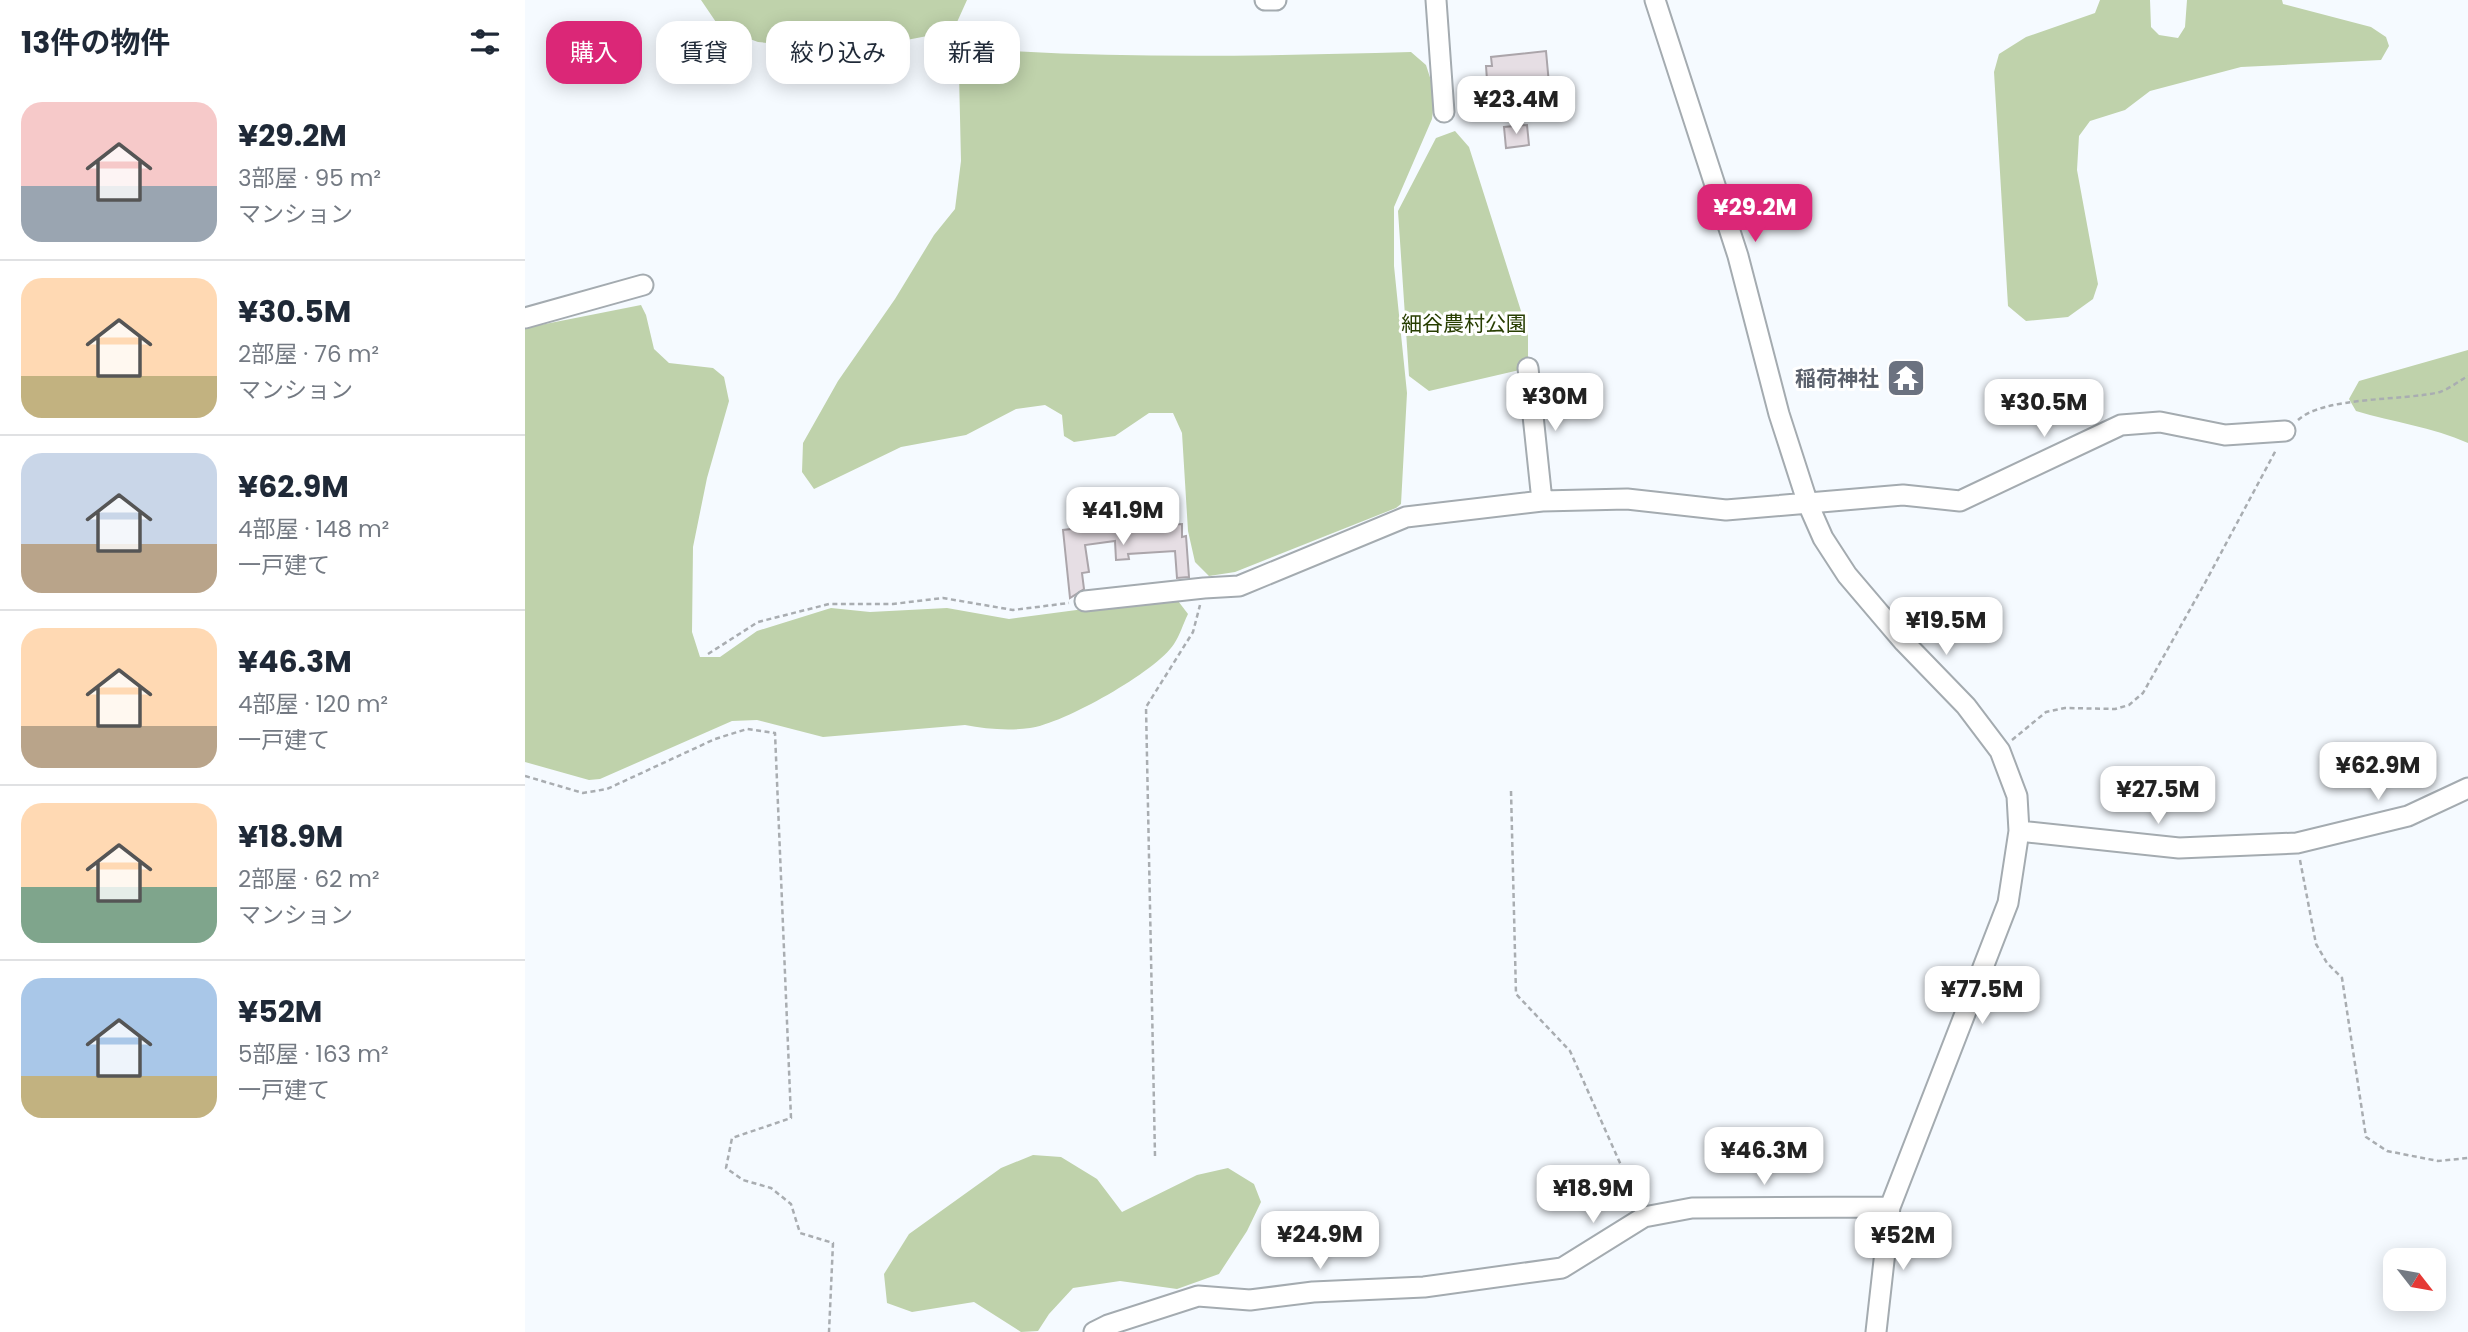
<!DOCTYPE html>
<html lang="ja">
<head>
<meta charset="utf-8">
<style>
	:root { --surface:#fff; --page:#f6f6f7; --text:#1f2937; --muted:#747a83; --line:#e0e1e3; --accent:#db2777 }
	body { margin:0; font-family:Poppins,"Noto Sans JP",sans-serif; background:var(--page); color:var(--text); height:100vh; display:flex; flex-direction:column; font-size:26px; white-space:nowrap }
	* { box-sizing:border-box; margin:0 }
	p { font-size:23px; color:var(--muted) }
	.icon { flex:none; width:38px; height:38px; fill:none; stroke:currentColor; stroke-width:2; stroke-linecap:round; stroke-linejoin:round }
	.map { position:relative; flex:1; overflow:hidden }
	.sheet { display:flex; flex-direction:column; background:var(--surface); width:525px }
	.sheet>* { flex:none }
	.banner { position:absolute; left:21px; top:21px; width:665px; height:63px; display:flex; gap:14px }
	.needle { width:46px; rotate:121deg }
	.buttons { position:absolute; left:1858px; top:1248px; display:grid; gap:14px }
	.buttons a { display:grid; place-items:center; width:63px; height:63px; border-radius:14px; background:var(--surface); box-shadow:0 4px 18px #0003; font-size:35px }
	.price { position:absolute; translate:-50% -60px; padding:0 16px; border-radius:14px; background:#fff; color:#222; font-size:23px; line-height:46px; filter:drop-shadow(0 2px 4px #0008) }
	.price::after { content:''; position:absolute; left:50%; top:42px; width:21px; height:16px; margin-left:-10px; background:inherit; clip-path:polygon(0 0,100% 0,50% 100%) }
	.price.active { background:var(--accent); color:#fff }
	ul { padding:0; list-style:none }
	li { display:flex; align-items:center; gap:21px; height:175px; padding:0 21px }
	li+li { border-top:2px solid var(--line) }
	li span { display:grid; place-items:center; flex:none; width:196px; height:140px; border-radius:21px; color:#555 }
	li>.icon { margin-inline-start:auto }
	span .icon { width:84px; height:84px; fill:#fffc; stroke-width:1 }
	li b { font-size:30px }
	h2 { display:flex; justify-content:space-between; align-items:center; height:84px; padding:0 21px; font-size:30px }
	.tag { padding:0 24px; border-radius:21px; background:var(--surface); box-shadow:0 4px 18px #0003; font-size:24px; line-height:63px }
	.tag.active { background:var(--accent); color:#fff }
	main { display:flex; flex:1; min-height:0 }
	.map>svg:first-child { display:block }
	.green { fill:#bfd2ab }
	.building { fill:#e6dee4; stroke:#aba5aa; stroke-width:2 }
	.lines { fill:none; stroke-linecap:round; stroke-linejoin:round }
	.minor-casing { stroke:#a4abb0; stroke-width:23 }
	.path { stroke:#a9adb1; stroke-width:2.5; stroke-dasharray:5 3.5; stroke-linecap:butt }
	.minor { stroke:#fff; stroke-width:19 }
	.labels { text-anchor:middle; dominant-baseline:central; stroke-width:6; stroke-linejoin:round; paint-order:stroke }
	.park-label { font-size:21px; fill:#283e02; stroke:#fff }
	.worship-label { font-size:21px; font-weight:bold; fill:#5b616d; stroke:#fff; text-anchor:end }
</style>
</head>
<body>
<main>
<section class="sheet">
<h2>13件の物件<svg class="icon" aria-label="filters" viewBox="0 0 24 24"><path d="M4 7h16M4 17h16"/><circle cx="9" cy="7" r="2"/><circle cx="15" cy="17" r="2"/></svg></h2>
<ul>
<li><span style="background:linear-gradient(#f6c9c9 60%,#9aa5b1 0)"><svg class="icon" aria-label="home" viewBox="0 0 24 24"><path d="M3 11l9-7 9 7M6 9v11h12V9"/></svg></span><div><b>¥29.2M</b><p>3部屋 · 95 m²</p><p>マンション</p></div></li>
<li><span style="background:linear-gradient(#ffd9b3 70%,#c2b280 0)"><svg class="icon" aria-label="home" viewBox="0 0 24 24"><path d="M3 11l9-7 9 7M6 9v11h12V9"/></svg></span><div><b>¥30.5M</b><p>2部屋 · 76 m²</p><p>マンション</p></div></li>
<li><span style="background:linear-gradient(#c9d6e8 65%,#b9a48a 0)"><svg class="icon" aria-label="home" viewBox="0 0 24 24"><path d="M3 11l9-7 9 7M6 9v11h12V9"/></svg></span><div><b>¥62.9M</b><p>4部屋 · 148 m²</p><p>一戸建て</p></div></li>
<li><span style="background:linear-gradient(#ffd9b3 70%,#b9a48a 0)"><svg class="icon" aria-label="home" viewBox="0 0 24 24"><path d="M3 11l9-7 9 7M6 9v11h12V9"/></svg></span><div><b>¥46.3M</b><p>4部屋 · 120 m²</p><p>一戸建て</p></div></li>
<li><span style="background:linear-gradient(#ffd9b3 60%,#7fa58c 0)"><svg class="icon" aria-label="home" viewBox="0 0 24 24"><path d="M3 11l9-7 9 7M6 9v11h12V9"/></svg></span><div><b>¥18.9M</b><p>2部屋 · 62 m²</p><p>マンション</p></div></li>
<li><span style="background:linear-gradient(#a9c7e8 70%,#c2b280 0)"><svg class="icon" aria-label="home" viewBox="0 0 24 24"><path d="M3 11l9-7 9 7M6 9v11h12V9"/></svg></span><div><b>¥52M</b><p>5部屋 · 163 m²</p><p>一戸建て</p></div></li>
</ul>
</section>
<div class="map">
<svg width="1943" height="1332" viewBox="0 0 1943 1332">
	<rect width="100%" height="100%" fill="#f5faff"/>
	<path class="green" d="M176 0H442L428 31 325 51 233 42 195 28Z
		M1575 0H1625L1626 27 1634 35 1653 38 1660 27 1662 0H1757L1758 4 1846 27 1861 37 1864 46 1856 60 1716 67 1625 91 1600 110 1565 121 1554 136 1552 170 1573 284 1568 299 1543 317 1501 321 1483 306 1469 72 1474 54 1501 37 1570 13Z
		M457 49C600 59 742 56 886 52L901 65 910 93 907 119 869 207V266L882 393 876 504 871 508 710 572 684 576 670 562 663 531 657 433 648 413H624L590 436 549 442 539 436 537 415 520 405 491 409 441 435 376 447 289 489 277 472 278 443 313 381 370 299 409 235 430 209 436 161 434 74Z
		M930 131 944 147 1003 333V368L904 391 884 376 873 211 911 138Z
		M116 305 121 315 129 349 144 363 188 368 199 377 204 401 182 478 168 547 167 632 175 657H195L232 631 306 608 345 612 422 608 484 619 650 597 663 614C658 624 655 635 649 644 632 671 538 724 505 728 484 731 460 729 440 725L298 737 232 720 207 721 75 779 64 780 0 762V328Z
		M1943 350V443C1907 427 1868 422 1831 411L1824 399 1834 381Z
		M508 1155 536 1157 572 1179 597 1212 672 1175 703 1168 729 1184 736 1202 722 1231 694 1274 652 1289 595 1281 548 1288 524 1314 513 1331 496 1332 449 1302 387 1312 362 1303 359 1274 384 1234 476 1168Z"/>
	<path class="building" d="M1021 51 1024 84 968 91 967 79 962 80 961 66H967L966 57Z
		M1002 125 1004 145 981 148 979 127Z
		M657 524V537L661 536 664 577 652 578 650 551 603 554 604 559 591 560 590 541 560 545 564 572 557 573 559 589 545 598 538 530 581 525 582 528Z"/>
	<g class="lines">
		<g class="minor-casing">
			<path id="minor" d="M740 0H751
				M911 0 919 112
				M1130 0 1213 256 1254 414 1283 504 1298 538 1322 575 1379 642 1441 706 1475 751 1492 796 1494 831 1483 903 1365 1207 1351 1332
				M0 318 118 285
				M1003 368 1017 501
				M560 601 679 588 714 586 881 517 1017 501 1102 499 1201 510 1378 495 1435 501 1596 425 1635 422 1700 435 1760 431
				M1494 831 1654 848 1772 843 1883 816 1943 788
				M569 1332 583 1325 673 1296 725 1300 788 1292 899 1287 1037 1268 1119 1217 1167 1208 1365 1207"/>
		</g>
		<path class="path" d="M1773 420C1799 396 1879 401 1915 392 1924 389 1934 381 1943 376
			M183 654 233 622 304 604H368L418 598 488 610 544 603
			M1487 740 1521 712 1540 708 1590 709 1604 705 1618 693 1681 581 1751 450
			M0 776 58 793 82 789 190 739 222 729 250 733 266 1118 207 1138 201 1168 218 1180 246 1188 266 1204 275 1233 308 1243 304 1332
			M986 791 991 994 1045 1051 1112 1201
			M1775 860 1791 944 1802 963 1817 978 1841 1137 1862 1151 1913 1161 1943 1158
			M630 1156 621 707 668 632 675 605"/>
		<use href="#minor" class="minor"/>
	</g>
	<defs>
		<g id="temple-square" transform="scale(2.0125)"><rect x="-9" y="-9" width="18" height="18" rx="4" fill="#6b7280" stroke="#fff"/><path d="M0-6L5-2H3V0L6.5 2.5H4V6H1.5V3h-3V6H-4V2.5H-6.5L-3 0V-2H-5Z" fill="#fff"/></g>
	</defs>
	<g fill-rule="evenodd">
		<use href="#temple-square" x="1381" y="378"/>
	</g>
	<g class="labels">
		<g class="park-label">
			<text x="939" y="323">細谷農村公園</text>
		</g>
		<g class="worship-label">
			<text x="1354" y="378">稲荷神社</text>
		</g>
	</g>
</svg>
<div class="buttons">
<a><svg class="needle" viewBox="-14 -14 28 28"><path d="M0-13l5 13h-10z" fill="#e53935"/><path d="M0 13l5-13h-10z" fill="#747a83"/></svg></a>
</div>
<b class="price" style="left:991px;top:136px">¥23.4M</b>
<b class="price active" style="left:1230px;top:244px">¥29.2M</b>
<b class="price" style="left:1030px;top:433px">¥30M</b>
<b class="price" style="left:1519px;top:439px">¥30.5M</b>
<b class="price" style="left:598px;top:547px">¥41.9M</b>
<b class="price" style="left:1421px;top:657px">¥19.5M</b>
<b class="price" style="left:1853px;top:802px">¥62.9M</b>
<b class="price" style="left:1633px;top:826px">¥27.5M</b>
<b class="price" style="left:1457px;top:1026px">¥77.5M</b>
<b class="price" style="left:1239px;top:1187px">¥46.3M</b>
<b class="price" style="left:1068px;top:1225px">¥18.9M</b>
<b class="price" style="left:795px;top:1271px">¥24.9M</b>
<b class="price" style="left:1378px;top:1272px">¥52M</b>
<div class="banner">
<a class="tag active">購入</a>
<a class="tag">賃貸</a>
<a class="tag">絞り込み</a>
<a class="tag">新着</a>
</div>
</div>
</main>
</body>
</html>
